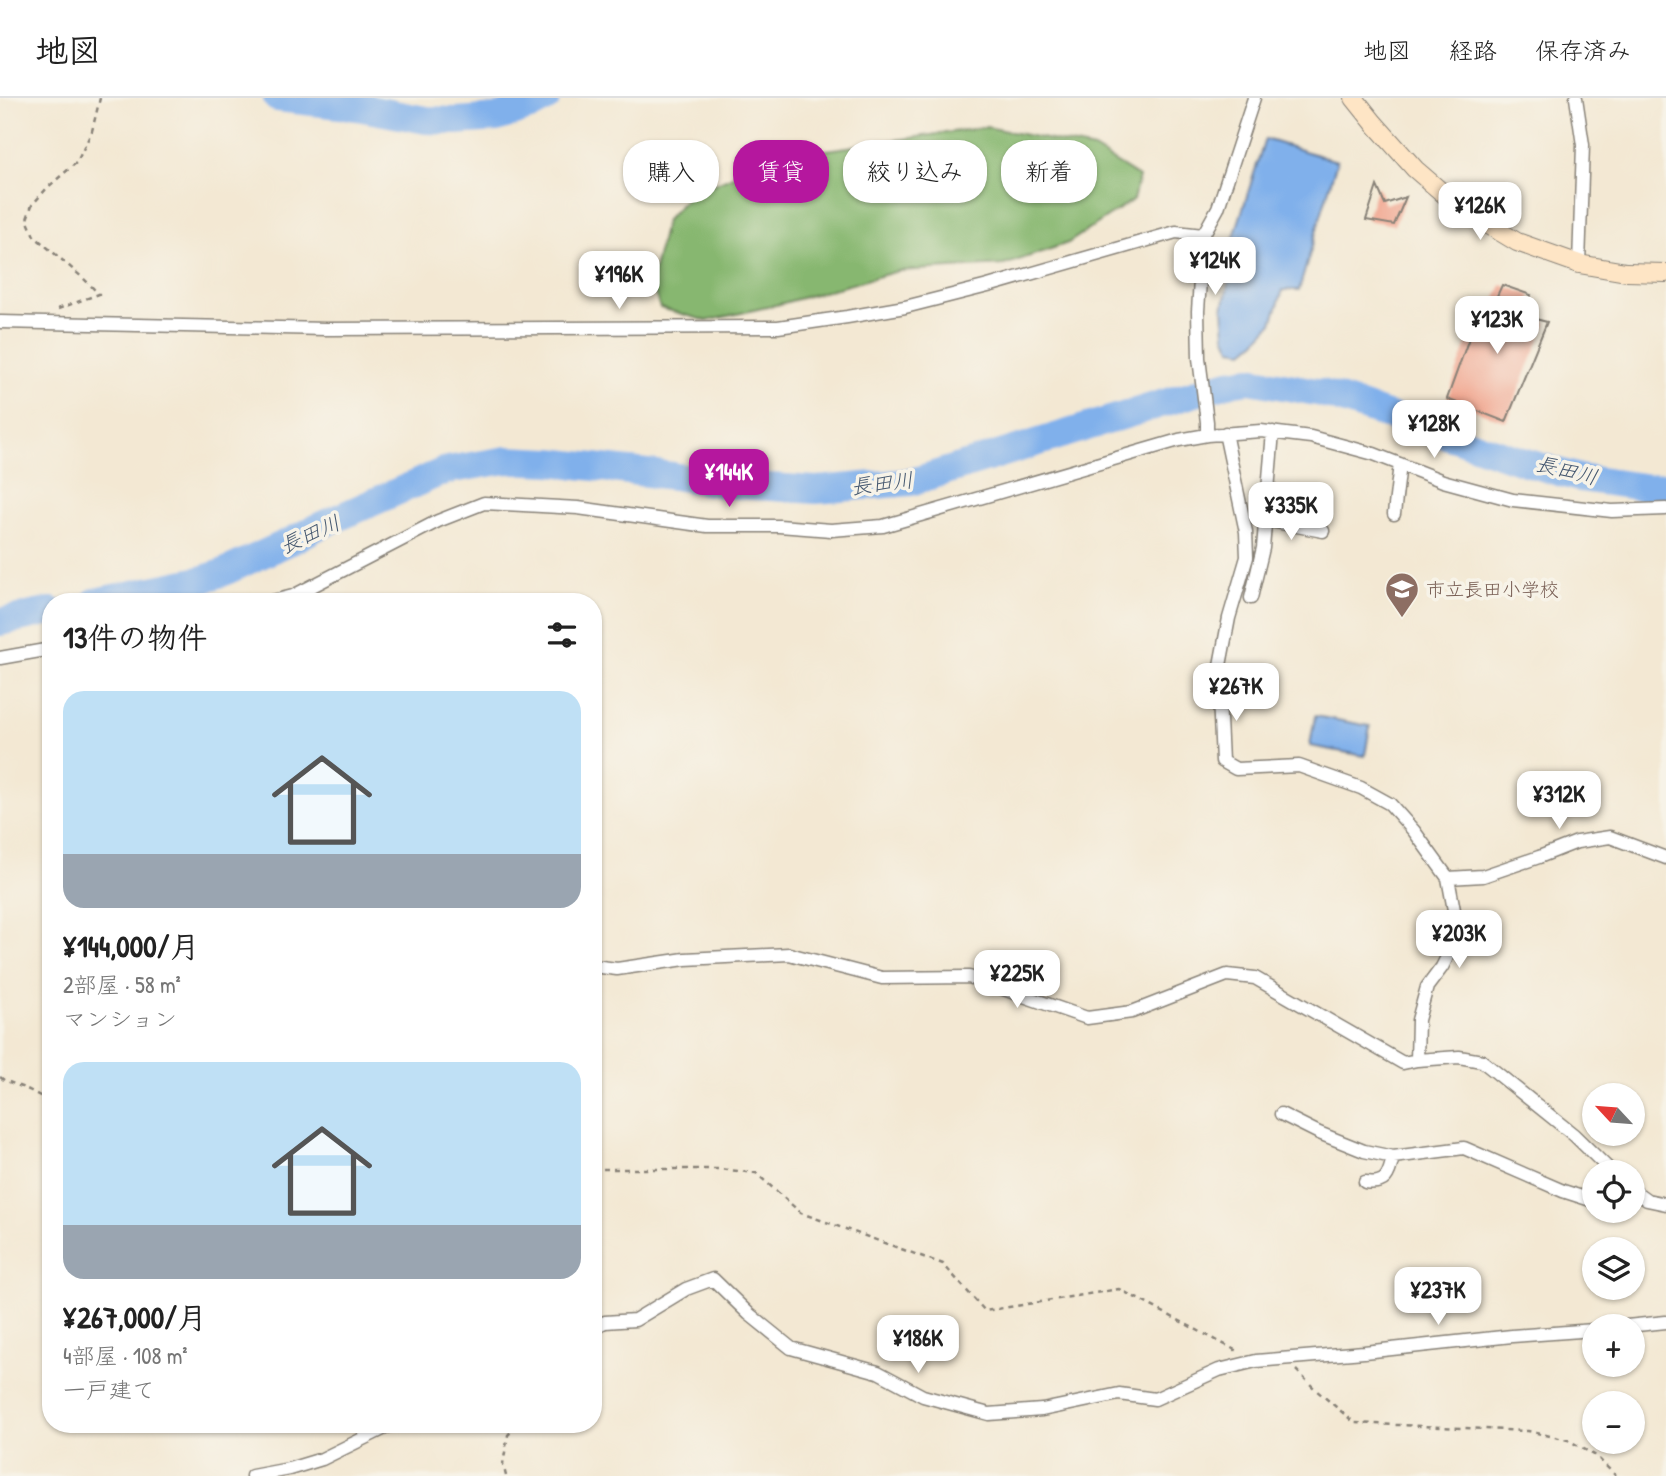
<!DOCTYPE html>
<html lang="ja">
<head>
<meta charset="utf-8">
<style>
	:root { --surface:#fff; --page:#f6f6f6; --text:#222; --muted:#767676; --line:#e0e0e0; --accent:#b5179e }
	body { margin:0; font-family:"Patrick Hand","Klee One",sans-serif; background:var(--page); color:var(--text); height:100vh; display:flex; flex-direction:column; font-size:26px; white-space:nowrap }
	* { box-sizing:border-box; margin:0 }
	p { font-size:23px; color:var(--muted) }
	.icon { flex:none; width:38px; height:38px; fill:none; stroke:currentColor; stroke-width:2; stroke-linecap:round; stroke-linejoin:round }
	.map { position:relative; flex:1; overflow:hidden }
	.side { position:absolute; left:42px; top:495px; width:560px; height:840px; display:flex; flex-direction:column; background:var(--surface); border-radius:28px; box-shadow:0 2px 5px #0004 }
	.side>* { flex:none }
	.top-card { position:absolute; left:623px; top:42px; width:665px; height:63px; display:flex; gap:14px }
	.needle { width:46px; rotate:296deg }
	.tools { position:absolute; left:1582px; top:985px; display:grid; gap:14px }
	.tools a { display:grid; place-items:center; width:63px; height:63px; border-radius:50%; background:var(--surface); box-shadow:0 2px 5px #0004; font-size:35px }
	.price { position:absolute; translate:-50% -60px; padding:0 16px; border-radius:14px; background:#fff; color:#222; font-size:23px; line-height:46px; filter:drop-shadow(0 2px 4px #0008) }
	.price::after { content:''; position:absolute; left:50%; top:42px; width:21px; height:16px; margin-left:-10px; background:inherit; clip-path:polygon(0 0,100% 0,50% 100%) }
	.price.current { background:var(--accent); color:#fff }
	ul { padding:0; list-style:none }
	li { display:grid; align-content:center; gap:14px; height:371px; padding:0 21px }
	li span { display:grid; place-items:center; height:217px; border-radius:21px; color:#555 }
	li>.icon { margin-inline-start:auto }
	span .icon { width:126px; height:126px; fill:#fffc; stroke-width:1 }
	li b { font-size:30px }
	h2 { display:flex; justify-content:space-between; align-items:center; height:84px; padding:0 21px; font-size:30px }
	.tag { padding:0 24px; border-radius:28px; background:var(--surface); box-shadow:0 2px 5px #0004; font-size:24px; line-height:63px }
	.tag.current { background:var(--accent); color:#fff }
	header { display:flex; align-items:center; gap:42px; box-sizing:border-box; height:98px; padding:0 35px; background:var(--surface); border-bottom:2px solid var(--line) }
	header strong { font-size:33px }
	nav { display:flex; gap:38px; margin-inline-start:auto; font-size:24px }
	.map>svg:first-child { display:block }
	.forest { fill:#87b770; stroke:#526a46; stroke-width:2 }
	.water { fill:#80b0eb; stroke:#4e6684; stroke-width:2 }
	.lines { fill:none; stroke-linecap:round; stroke-linejoin:round }
	.river { stroke:#80b0eb; stroke-width:28 }
	.building { fill:#f09c84 }
	.minor-casing { stroke:#888278; stroke-width:15 }
	.secondary-casing { stroke:#888278; stroke-width:20 }
	.path { stroke:#888278; stroke-width:2.5; stroke-dasharray:5 5; stroke-linecap:butt }
	.minor { stroke:#fff; stroke-width:12 }
	.secondary { stroke:#fee5c5; stroke-width:18 }
	.labels { text-anchor:middle; dominant-baseline:central; stroke-width:7; stroke-linejoin:round; paint-order:stroke }
	.education-label { font-size:19px; fill:#785e54; stroke:#f7f3e8; text-anchor:start }
	.water-label { font-size:21px; font-style:italic; fill:#44576f; stroke:#f7f3e8 }
</style>
</head>
<body>
<header>
<strong>地図</strong>
<nav><a>地図</a><a>経路</a><a>保存済み</a></nav>
</header>
<div class="map">
<svg width="1666" height="1378" viewBox="0 0 1666 1378">
	<rect width="100%" height="100%" fill="#f7f3e8"/>
	<filter id="ink" filterUnits="userSpaceOnUse"><feTurbulence type="fractalNoise" baseFrequency=".0143" numOctaves="2"/><feDisplacementMap in="SourceGraphic" scale="14" xChannelSelector="R" yChannelSelector="G"/><feConvolveMatrix kernelMatrix="1 2 1 2 8 2 1 2 1" color-interpolation-filters="sRGB"/></filter>
	<filter id="wash" filterUnits="userSpaceOnUse"><feTurbulence type="fractalNoise" baseFrequency=".00686" numOctaves="4" result="noise"/><feDisplacementMap in="SourceGraphic" scale="28" xChannelSelector="R" yChannelSelector="G"/><feGaussianBlur stdDeviation="1.57" result="paint"/><feColorMatrix in="noise" values="0 0 0 0 0 0 0 0 0 0 0 0 0 0 0 0 0 1.4 0 .05"/><feComposite in="paint" operator="in"/></filter>
	<g filter="url(#wash)">
		<rect width="100%" height="100%" fill="#f3e8d3"/>
		<path class="forest" d="M987 29 1094 51 1139 79 1133 102 1068 145 1004 167 898 173 780 206 707 223 660 210 651 184 666 122 690 96 778 59Z"/>
		<path class="water" d="M1265 41 1337 63 1299 192H1283L1272 225 1256 243 1244 253 1231 251 1225 237 1223 211 1229 180 1227 161Z
			M1315 618 1370 628 1365 658 1310 648Z"/>
		<g class="lines">
			<path class="river" d="M277 0 357 9 426 22 456 23 497 20 530 9 547 0
				M95 504 200 482 222 475 293 442 317 429 444 373 453 371 507 362 551 364 673 378 722 386 816 392 911 384 1228 285 1250 282 1322 295 1522 363 1579 380 1650 390 1666 388
				M0 524 51 513"/>
		</g>
		<g id="blocks">
			<path class="building" d="M1377 88 1385 106 1406 99 1394 127 1366 122Z
				M1502 187 1531 197 1524 218 1547 224 1506 324 1447 301 1481 207 1492 209Z"/>
		</g>
	</g>
	<g filter="url(#ink)">
		<use href="#blocks" fill-opacity="0" stroke="#888278" stroke-width="2"/>
		<g class="lines">
			<g class="minor-casing">
				<path id="minor" d="M1576 0 1583 47 1579 166
					M0 224 326 231 778 229 847 219 905 209 988 188 1176 134 1203 137
					M1225 335 1246 434 1247 459 1229 520 1218 578 1222 663 1236 671 1299 668 1361 690 1390 706 1414 733 1448 780 1454 812V845L1442 869 1427 889 1418 922 1417 962
					M1207 337V324L1199 260 1198 213 1203 137 1218 110 1254 0
					M1394 416 1400 366
					M1265 422 1323 433
					M1251 500 1263 450 1273 334
					M269 504 293 498 438 423 484 405 578 410 707 428H779L831 432 883 428 1179 342 1207 337 1261 333 1311 339 1374 356 1443 383 1513 402 1612 413 1666 411
					M0 560 51 551
					M1448 780 1483 778 1539 759 1577 744 1610 739 1666 760
					M593 868 617 871 685 861 789 856 882 880 969 879 1087 920 1132 914 1227 877 1255 880 1403 965 1417 962 1459 959 1482 963 1574 1037 1612 1074
					M1281 1016 1319 1035 1364 1053 1393 1059 1464 1050 1563 1093 1594 1103
					M1365 1084C1386 1087 1389 1078 1393 1059
					M1633 1092 1647 1102 1666 1106
					M1627 1228 1666 1224
					M593 1230 605 1224 635 1222 686 1191 713 1181 749 1216 791 1250 878 1274 923 1298 989 1316 1042 1312 1119 1296 1155 1301 1219 1272 1256 1263 1364 1254 1512 1238 1594 1232
					M252 1378 289 1371 322 1361 393 1326"/>
			</g>
			<g class="secondary-casing">
				<path id="secondary" d="M1354 0 1374 25 1415 71 1459 109 1517 144 1579 166 1626 174 1666 175"/>
			</g>
			<path class="path" d="M58 211 99 196 83 180 34 138 27 121 32 107 47 90 77 64 92 33 100 0
				M0 979 4 982 29 992 51 1004
				M593 1071H718L756 1075 801 1115 943 1166 985 1213 1119 1191 1237 1253
				M1296 1272 1316 1292 1355 1325 1528 1333 1568 1342 1596 1358 1616 1378
				M506 1378 503 1366 508 1337 519 1326"/>
			<use href="#minor" class="minor"/>
			<use href="#secondary" class="secondary"/>
		</g>
	</g>
	<defs>
		<g id="school-pin" transform="scale(1.75)"><path d="M0 17L-7.5 6A9.5 9.5 0 1 1 7.5 6Z" fill="#8d6e63" stroke="#f7f3e8"/><path d="M0-5L7-2L0 1L-7-2ZM-4 1L0 2.5L4 1V4Q0 6-4 4Z" fill="#fff"/></g>
	</defs>
	<g fill-rule="evenodd">
		<use href="#school-pin" x="1402" y="491"/>
	</g>
	<g class="labels">
		<g class="education-label">
			<text x="1426" y="491">市立長田小学校</text>
		</g>
		<g class="water-label">
			<text transform="translate(1567 372) rotate(14)">長田川</text>
			<text transform="translate(882 385) rotate(-7)">長田川</text>
			<text transform="translate(310 436) rotate(-24)">長田川</text>
		</g>
	</g>
</svg>
<div class="tools">
<a><svg class="needle" viewBox="-14 -14 28 28"><path d="M0-13l5 13h-10z" fill="#e53935"/><path d="M0 13l5-13h-10z" fill="#767676"/></svg></a>
<a><svg class="icon" aria-label="locate" viewBox="0 0 24 24"><circle cx="12" cy="12" r="6"/><path d="M12 2v4M12 18v4M2 12h4M18 12h4"/></svg></a>
<a><svg class="icon" aria-label="layers" viewBox="0 0 24 24"><path d="M12 4l9 5-9 5-9-5zM3 14l9 5 9-5"/></svg></a>
<a>+</a>
<a>−</a>
</div>
<b class="price" style="left:1480px;top:144px">¥126K</b>
<b class="price" style="left:1215px;top:199px">¥124K</b>
<b class="price" style="left:619px;top:213px">¥196K</b>
<b class="price" style="left:1497px;top:258px">¥123K</b>
<b class="price" style="left:1434px;top:362px">¥128K</b>
<b class="price current" style="left:729px;top:411px">¥144K</b>
<b class="price" style="left:1291px;top:444px">¥335K</b>
<b class="price" style="left:1236px;top:625px">¥267K</b>
<b class="price" style="left:1559px;top:733px">¥312K</b>
<b class="price" style="left:1459px;top:872px">¥203K</b>
<b class="price" style="left:1017px;top:912px">¥225K</b>
<b class="price" style="left:1438px;top:1229px">¥237K</b>
<b class="price" style="left:918px;top:1277px">¥186K</b>
<div class="top-card">
<a class="tag">購入</a>
<a class="tag current">賃貸</a>
<a class="tag">絞り込み</a>
<a class="tag">新着</a>
</div>
<section class="side">
<h2>13件の物件<svg class="icon" aria-label="filters" viewBox="0 0 24 24"><path d="M4 7h16M4 17h16"/><circle cx="9" cy="7" r="2"/><circle cx="15" cy="17" r="2"/></svg></h2>
<ul>
<li><span style="background:linear-gradient(#bfe0f5 75%,#9aa5b1 0)"><svg class="icon" aria-label="home" viewBox="0 0 24 24"><path d="M3 11l9-7 9 7M6 9v11h12V9"/></svg></span><div><b>¥144,000/月</b><p>2部屋 · 58 m²</p><p>マンション</p></div></li>
<li><span style="background:linear-gradient(#bfe0f5 75%,#9aa5b1 0)"><svg class="icon" aria-label="home" viewBox="0 0 24 24"><path d="M3 11l9-7 9 7M6 9v11h12V9"/></svg></span><div><b>¥267,000/月</b><p>4部屋 · 108 m²</p><p>一戸建て</p></div></li>
</ul>
</section>
</div>
</body>
</html>
